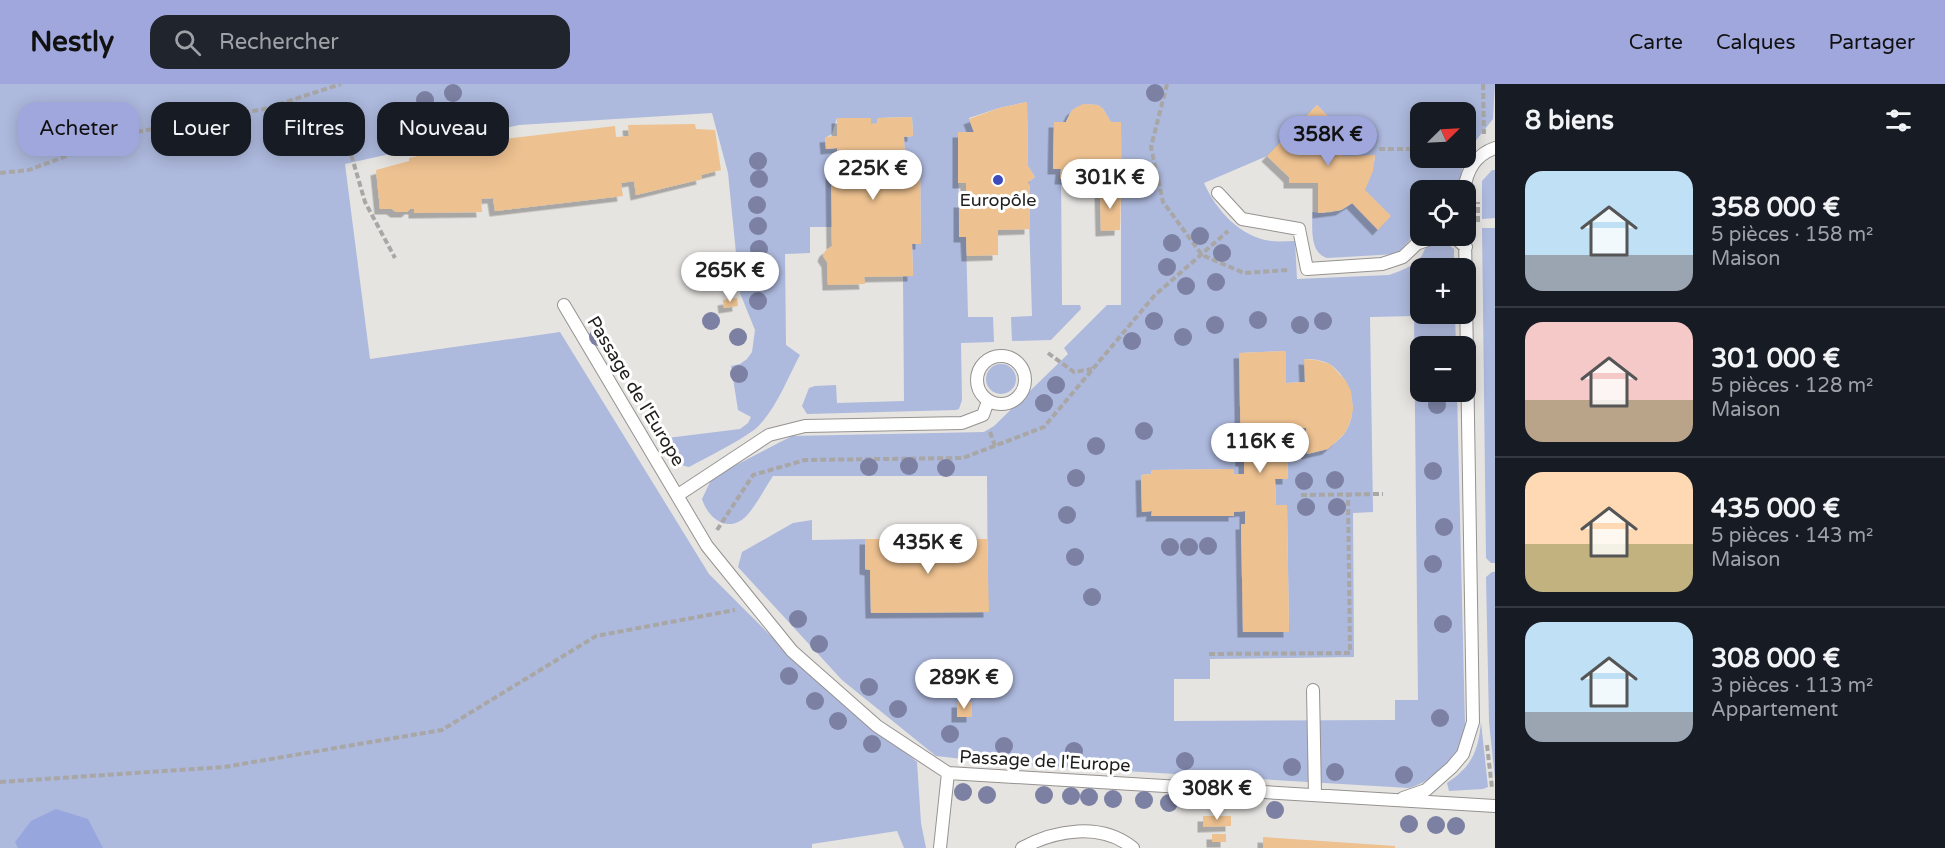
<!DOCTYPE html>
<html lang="fr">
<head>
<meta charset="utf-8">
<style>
	:root { --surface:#171b24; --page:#20242c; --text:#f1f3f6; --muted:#9ea1a6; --line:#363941; --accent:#a0a7dd }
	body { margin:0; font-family:"Varela Round",sans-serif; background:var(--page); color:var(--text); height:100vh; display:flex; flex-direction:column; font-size:22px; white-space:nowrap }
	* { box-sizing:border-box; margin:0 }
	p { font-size:20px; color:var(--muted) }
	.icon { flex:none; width:33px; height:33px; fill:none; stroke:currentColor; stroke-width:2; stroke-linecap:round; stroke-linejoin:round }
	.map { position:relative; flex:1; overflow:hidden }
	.details { display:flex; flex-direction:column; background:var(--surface); width:450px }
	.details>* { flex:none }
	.banner { position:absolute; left:18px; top:18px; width:570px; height:54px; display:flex; gap:12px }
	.needle { width:39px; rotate:66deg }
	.tools { position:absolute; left:1410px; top:18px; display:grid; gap:12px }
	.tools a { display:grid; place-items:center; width:66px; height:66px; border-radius:12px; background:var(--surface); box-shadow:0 3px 15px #0003; font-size:30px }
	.price { position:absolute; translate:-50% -51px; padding:0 14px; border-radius:21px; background:#fff; color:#222; font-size:20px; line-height:39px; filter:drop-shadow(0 2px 3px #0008) }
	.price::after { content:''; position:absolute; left:50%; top:36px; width:18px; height:14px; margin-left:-9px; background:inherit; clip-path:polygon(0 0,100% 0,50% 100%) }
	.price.selected { background:var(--accent); color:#111 }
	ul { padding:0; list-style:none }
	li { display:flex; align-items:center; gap:18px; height:150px; padding:0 30px }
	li+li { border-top:2px solid var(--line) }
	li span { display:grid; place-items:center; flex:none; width:168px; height:120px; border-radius:18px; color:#555 }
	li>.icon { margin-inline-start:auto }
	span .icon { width:72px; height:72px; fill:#fffc; stroke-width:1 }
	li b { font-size:26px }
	h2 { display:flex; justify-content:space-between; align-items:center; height:72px; padding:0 30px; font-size:26px }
	.tag { padding:0 21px; border-radius:18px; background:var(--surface); box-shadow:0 3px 15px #0003; font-size:21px; line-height:54px }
	.tag.selected { background:var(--accent); color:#111 }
	header { display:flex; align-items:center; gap:36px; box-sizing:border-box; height:84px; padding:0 30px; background:var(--accent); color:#111 }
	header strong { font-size:28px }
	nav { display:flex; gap:33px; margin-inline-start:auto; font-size:21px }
	.search { width:420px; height:54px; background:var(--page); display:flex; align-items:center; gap:15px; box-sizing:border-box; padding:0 21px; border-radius:18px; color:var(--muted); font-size:22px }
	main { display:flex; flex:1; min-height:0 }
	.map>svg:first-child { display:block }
	.green { fill:#adb9dd; fill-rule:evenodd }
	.water { fill:#97a7de }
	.building { fill:#edc190; filter:url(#shadow) }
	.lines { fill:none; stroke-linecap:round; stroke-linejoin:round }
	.lane-casing { stroke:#959290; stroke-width:14 }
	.path { stroke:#a9a7a5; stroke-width:4; stroke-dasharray:6 3; stroke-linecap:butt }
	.lane { stroke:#fff; stroke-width:12 }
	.tree { fill:#7c81a3 }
	.poi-dot { fill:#3c4bbe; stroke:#fff; stroke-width:2 }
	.labels { text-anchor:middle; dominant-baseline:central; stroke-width:6; stroke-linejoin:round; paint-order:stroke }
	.poi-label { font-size:18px; fill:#1e1d1c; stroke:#fff }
	.street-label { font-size:18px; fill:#1e1d1c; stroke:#fff }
</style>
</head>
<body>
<header>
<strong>Nestly</strong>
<div class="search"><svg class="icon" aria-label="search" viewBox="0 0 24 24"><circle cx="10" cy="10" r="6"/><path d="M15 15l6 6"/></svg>Rechercher</div>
<nav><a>Carte</a><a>Calques</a><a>Partager</a></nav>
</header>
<main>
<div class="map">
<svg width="1495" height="764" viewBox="0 0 1495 764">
	<defs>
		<filter id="shadow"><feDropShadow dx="-5.5" dy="5.5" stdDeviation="0" flood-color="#0004"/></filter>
	</defs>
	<rect width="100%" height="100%" fill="#e6e4e1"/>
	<path class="green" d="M0 0H1495L1493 35 1466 69V28H1420V74H1464L1459 104 1457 106H1420V145L1397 170 1327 174C1309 168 1313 145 1312 128 1351 135 1371 106 1375 72H1343V42L1338 43 1317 21 1267 72 1204 99C1216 126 1240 153 1271 157 1279 158 1287 157 1295 157L1297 195 1389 191C1400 187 1412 183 1420 174 1423 171 1424 165 1427 162 1437 154 1446 158 1454 165V184H1420V230H1455L1456 262H1420V308H1457L1465 641C1464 647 1463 654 1461 660 1453 680 1429 698 1409 704L1008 680 936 672 842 596 738 483 742 468 793 439 812 436V456L865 455V485L870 486 871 529 988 528 987 392H773C765 404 758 418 749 429 731 451 709 437 702 415L711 396 719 390 792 352 984 348 994 342 1068 270 1064 264 1107 221H1121V39L1111 38 1103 25 1098 21C1082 19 1071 22 1066 38L1054 39 1053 85H1061L1062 221H1080L1081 225 1051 256 1012 257 1011 233 1032 232 1028 98 1035 93 1028 82 1027 18 999 24 969 34 974 48H958L959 152 966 153 968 233H993L994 258 961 259 962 316 959 325 956 326 807 330 802 322 809 304 815 302 836 301 837 319 904 317 903 192H913L912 160H921L920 80H905L904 53 913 52 912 33 878 34 877 39 871 40V34H837L832 50 825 54 826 65 837 64V84H831L832 143H810V169L785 170 786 261 800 271C788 293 774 330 754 346 736 359 709 372 689 383L673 379 659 355 740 345 748 339 751 333 738 326 731 282 740 280 747 275 752 268 755 246 740 209 728 89 712 29 519 41 345 80 370 275 560 248 709 490 796 577 917 678 921 739 926 764H904L897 747 812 760V764H0ZM1414 232 1418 616H1395V636L1174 637V595H1210V575L1354 573 1353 429 1373 428 1370 233ZM1286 267V299L1305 298V275C1313 275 1324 276 1331 281 1359 302 1361 345 1329 363 1323 367 1314 368 1307 370L1306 344 1287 343 1288 395H1275L1276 421H1287L1289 548H1244L1241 440H1245V427L1234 428V432H1152V427L1142 428 1141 391 1151 390 1152 386 1233 385 1234 390H1244V377L1241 376 1240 269Z
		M1492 86H1495V134L1482 135V97Z
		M1482 144H1495V479H1491L1486 474Z
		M986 295a15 15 0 1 1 30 0a15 15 0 1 1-30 0Z
		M1492 488H1495V695L1489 638 1486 493Z
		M1481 638 1488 703 1483 705 1449 707 1447 699C1472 682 1478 668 1481 638Z"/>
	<path class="water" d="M56 725 88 735 103 764H18L15 758 31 737Z"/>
	<path class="building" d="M1027 18 1028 82 1035 93 1028 98 1030 102V145L998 146V171L967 172 966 153H959V118H966V99H958V48H974L969 35 999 24Z
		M1083 20 1098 21 1103 25 1111 38H1121L1122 86H1113V95H1097L1096 85 1077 86 1078 95H1060L1061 85H1053L1054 38H1066L1072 26Z
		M1317 21 1338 43 1343 42V72L1375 71 1373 87 1365 106 1391 132 1378 146 1352 119 1341 126 1318 129V99H1289V93L1267 72Z
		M912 33 913 52 904 53 905 80 920 79 921 160H912L913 192 864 193 865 200 828 201 827 178 823 172 825 167 832 162 831 84H837V64L826 65 825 53 837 52V34H871V40L877 39 878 34Z
		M695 40 696 45 715 46 721 86 701 91 702 95 636 111 634 97 621 99 623 112 495 127 493 114 481 115 482 128 414 129V125H410L407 128H396L392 125H380L376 86 409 77V74L474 58 475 70 488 69 486 57 615 42 616 53 629 52 628 41Z
		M1121 106 1120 146 1101 147 1100 107Z
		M737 214 738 222 724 224 723 216Z
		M1286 267V299L1305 298 1304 275 1316 276 1330 280 1346 297 1351 307 1353 325 1350 338 1345 349 1328 365 1307 370 1306 344 1287 343 1288 395H1275L1276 421H1287L1289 548H1243L1241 440H1245V427L1234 428V432H1151L1152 427 1142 428 1141 391 1151 390 1152 386 1234 385V390H1244V377H1241L1239 269Z
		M865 455H987L989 528 871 529 870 486 865 485Z
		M957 618H972V633H957Z
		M1203 732H1231V742L1203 743Z
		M1212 750H1226V758H1212Z
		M1263 753 1395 762V764H1263Z"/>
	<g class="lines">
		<g class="lane-casing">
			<path id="lane" d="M1464 106C1467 86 1475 71 1495 64
				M1218 109 1242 135 1299 145 1307 185 1382 180 1403 173 1425 152
				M1419 159 1439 152 1454 153 1466 163
				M564 221 707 462 792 567 877 642 948 689 1495 722
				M977 296a24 24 0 1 1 48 0a24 24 0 1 1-48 0Z
				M678 411 769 351 805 342 962 339 983 331 988 317
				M1313 606 1315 711
				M1403 714 1426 706 1452 683 1463 670 1473 638 1465 152
				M940 764 948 689
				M1022 764C1055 746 1101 738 1133 764"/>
		</g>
		<path class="path" d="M1167 0 1151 63 1163 118 1202 171 1244 189 1289 186
			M1483 0 1484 50
			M275 23 344 46 365 118 395 174
			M1379 65H1420
			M0 89 29 86 125 50 264 25 341 0
			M1478 138V118
			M1048 269 1074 288 1092 285
			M990 348 995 362
			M1301 411 1383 410
			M717 446 753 391 805 376 963 374 1044 343 1155 211 1228 147
			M1209 570 1350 569 1348 411
			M1487 661 1492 704
			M0 698 224 683 442 646 596 552 735 526"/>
		<use href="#lane" class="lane"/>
	</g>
	<g class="tree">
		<circle cx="453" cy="9" r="9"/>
		<circle cx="1155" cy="9" r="9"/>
		<circle cx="425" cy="16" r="9"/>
		<circle cx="758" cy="77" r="9"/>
		<circle cx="759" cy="95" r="9"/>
		<circle cx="757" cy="121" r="9"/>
		<circle cx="758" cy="142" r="9"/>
		<circle cx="1200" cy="152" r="9"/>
		<circle cx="1172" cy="159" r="9"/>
		<circle cx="759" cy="165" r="9"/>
		<circle cx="1222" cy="169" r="9"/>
		<circle cx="1167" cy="183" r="9"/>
		<circle cx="758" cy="190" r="9"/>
		<circle cx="1216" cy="198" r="9"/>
		<circle cx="1186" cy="202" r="9"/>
		<circle cx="758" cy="217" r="9"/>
		<circle cx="1258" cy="236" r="9"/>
		<circle cx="711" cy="237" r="9"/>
		<circle cx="1154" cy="237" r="9"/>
		<circle cx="1323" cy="237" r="9"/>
		<circle cx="1215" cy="241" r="9"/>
		<circle cx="1300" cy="241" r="9"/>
		<circle cx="598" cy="253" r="9"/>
		<circle cx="738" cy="253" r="9"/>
		<circle cx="1183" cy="253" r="9"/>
		<circle cx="1132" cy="257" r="9"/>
		<circle cx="739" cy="290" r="9"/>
		<circle cx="1056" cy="301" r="9"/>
		<circle cx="1044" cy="319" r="9"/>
		<circle cx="1437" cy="321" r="9"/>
		<circle cx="1144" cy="347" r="9"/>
		<circle cx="1096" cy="362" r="9"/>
		<circle cx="909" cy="382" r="9"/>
		<circle cx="869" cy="383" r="9"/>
		<circle cx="946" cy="384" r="9"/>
		<circle cx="1433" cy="387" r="9"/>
		<circle cx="1076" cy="394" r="9"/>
		<circle cx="1335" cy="396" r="9"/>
		<circle cx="1304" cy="397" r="9"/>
		<circle cx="1306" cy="423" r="9"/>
		<circle cx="1337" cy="423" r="9"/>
		<circle cx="1067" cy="431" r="9"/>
		<circle cx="1444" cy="443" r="9"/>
		<circle cx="1208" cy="462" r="9"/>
		<circle cx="1170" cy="463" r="9"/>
		<circle cx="1189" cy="463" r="9"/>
		<circle cx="1075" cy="473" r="9"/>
		<circle cx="1433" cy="480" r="9"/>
		<circle cx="1092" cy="513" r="9"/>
		<circle cx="798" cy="535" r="9"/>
		<circle cx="1443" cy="540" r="9"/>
		<circle cx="819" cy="560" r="9"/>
		<circle cx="789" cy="592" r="9"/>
		<circle cx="869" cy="603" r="9"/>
		<circle cx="815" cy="617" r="9"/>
		<circle cx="898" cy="625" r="9"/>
		<circle cx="1440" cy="634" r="9"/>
		<circle cx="838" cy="637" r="9"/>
		<circle cx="950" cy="650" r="9"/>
		<circle cx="872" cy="660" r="9"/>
		<circle cx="1004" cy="662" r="9"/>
		<circle cx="1074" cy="667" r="9"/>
		<circle cx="1185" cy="677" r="9"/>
		<circle cx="1292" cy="683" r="9"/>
		<circle cx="1335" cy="688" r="9"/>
		<circle cx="1404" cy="691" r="9"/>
		<circle cx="963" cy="708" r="9"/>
		<circle cx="987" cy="711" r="9"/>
		<circle cx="1044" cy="711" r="9"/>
		<circle cx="1071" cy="712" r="9"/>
		<circle cx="1089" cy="713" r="9"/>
		<circle cx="1113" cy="715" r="9"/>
		<circle cx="1144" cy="716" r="9"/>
		<circle cx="1169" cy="719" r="9"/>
		<circle cx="1275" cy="726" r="9"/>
		<circle cx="1409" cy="740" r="9"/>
		<circle cx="1436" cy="741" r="9"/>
		<circle cx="1456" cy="742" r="9"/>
	</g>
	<circle class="poi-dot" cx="998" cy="96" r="6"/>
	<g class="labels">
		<g class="poi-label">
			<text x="998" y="116">Europôle</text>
		</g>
		<g class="street-label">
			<text transform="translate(636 307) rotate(59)">Passage de l'Europe</text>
			<text transform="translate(1045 677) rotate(3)">Passage de l'Europe</text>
		</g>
	</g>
</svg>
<div class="tools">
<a><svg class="needle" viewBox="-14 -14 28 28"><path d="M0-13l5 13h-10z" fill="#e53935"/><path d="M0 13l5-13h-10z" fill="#9ea1a6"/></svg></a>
<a><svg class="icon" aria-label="locate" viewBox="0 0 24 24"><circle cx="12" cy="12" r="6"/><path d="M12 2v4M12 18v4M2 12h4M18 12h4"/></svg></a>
<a>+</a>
<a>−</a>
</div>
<b class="price selected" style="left:1328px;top:83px">358K €</b>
<b class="price" style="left:873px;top:117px">225K €</b>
<b class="price" style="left:1110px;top:126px">301K €</b>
<b class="price" style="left:730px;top:219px">265K €</b>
<b class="price" style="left:1260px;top:390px">116K €</b>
<b class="price" style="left:928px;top:491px">435K €</b>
<b class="price" style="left:964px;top:626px">289K €</b>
<b class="price" style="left:1217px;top:737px">308K €</b>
<div class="banner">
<a class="tag selected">Acheter</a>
<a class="tag">Louer</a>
<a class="tag">Filtres</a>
<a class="tag">Nouveau</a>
</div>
</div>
<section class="details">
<h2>8 biens<svg class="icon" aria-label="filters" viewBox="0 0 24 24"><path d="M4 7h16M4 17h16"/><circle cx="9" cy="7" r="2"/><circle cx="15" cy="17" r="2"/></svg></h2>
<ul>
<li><span style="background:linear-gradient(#bfe0f5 70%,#9aa5b1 0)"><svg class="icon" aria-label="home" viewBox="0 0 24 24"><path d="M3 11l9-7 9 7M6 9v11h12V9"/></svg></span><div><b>358 000 €</b><p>5 pièces · 158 m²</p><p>Maison</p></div></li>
<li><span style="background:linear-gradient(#f6c9c9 65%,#b9a48a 0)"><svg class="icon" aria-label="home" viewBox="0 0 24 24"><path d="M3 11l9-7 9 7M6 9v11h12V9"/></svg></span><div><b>301 000 €</b><p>5 pièces · 128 m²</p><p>Maison</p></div></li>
<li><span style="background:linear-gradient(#ffd9b3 60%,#c2b280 0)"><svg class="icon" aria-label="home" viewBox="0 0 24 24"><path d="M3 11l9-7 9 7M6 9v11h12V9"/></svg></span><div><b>435 000 €</b><p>5 pièces · 143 m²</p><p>Maison</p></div></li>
<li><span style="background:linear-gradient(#bfe0f5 75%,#9aa5b1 0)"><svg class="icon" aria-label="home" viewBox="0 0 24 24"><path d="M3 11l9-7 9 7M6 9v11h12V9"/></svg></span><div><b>308 000 €</b><p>3 pièces · 113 m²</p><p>Appartement</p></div></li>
</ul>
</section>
</main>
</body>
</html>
